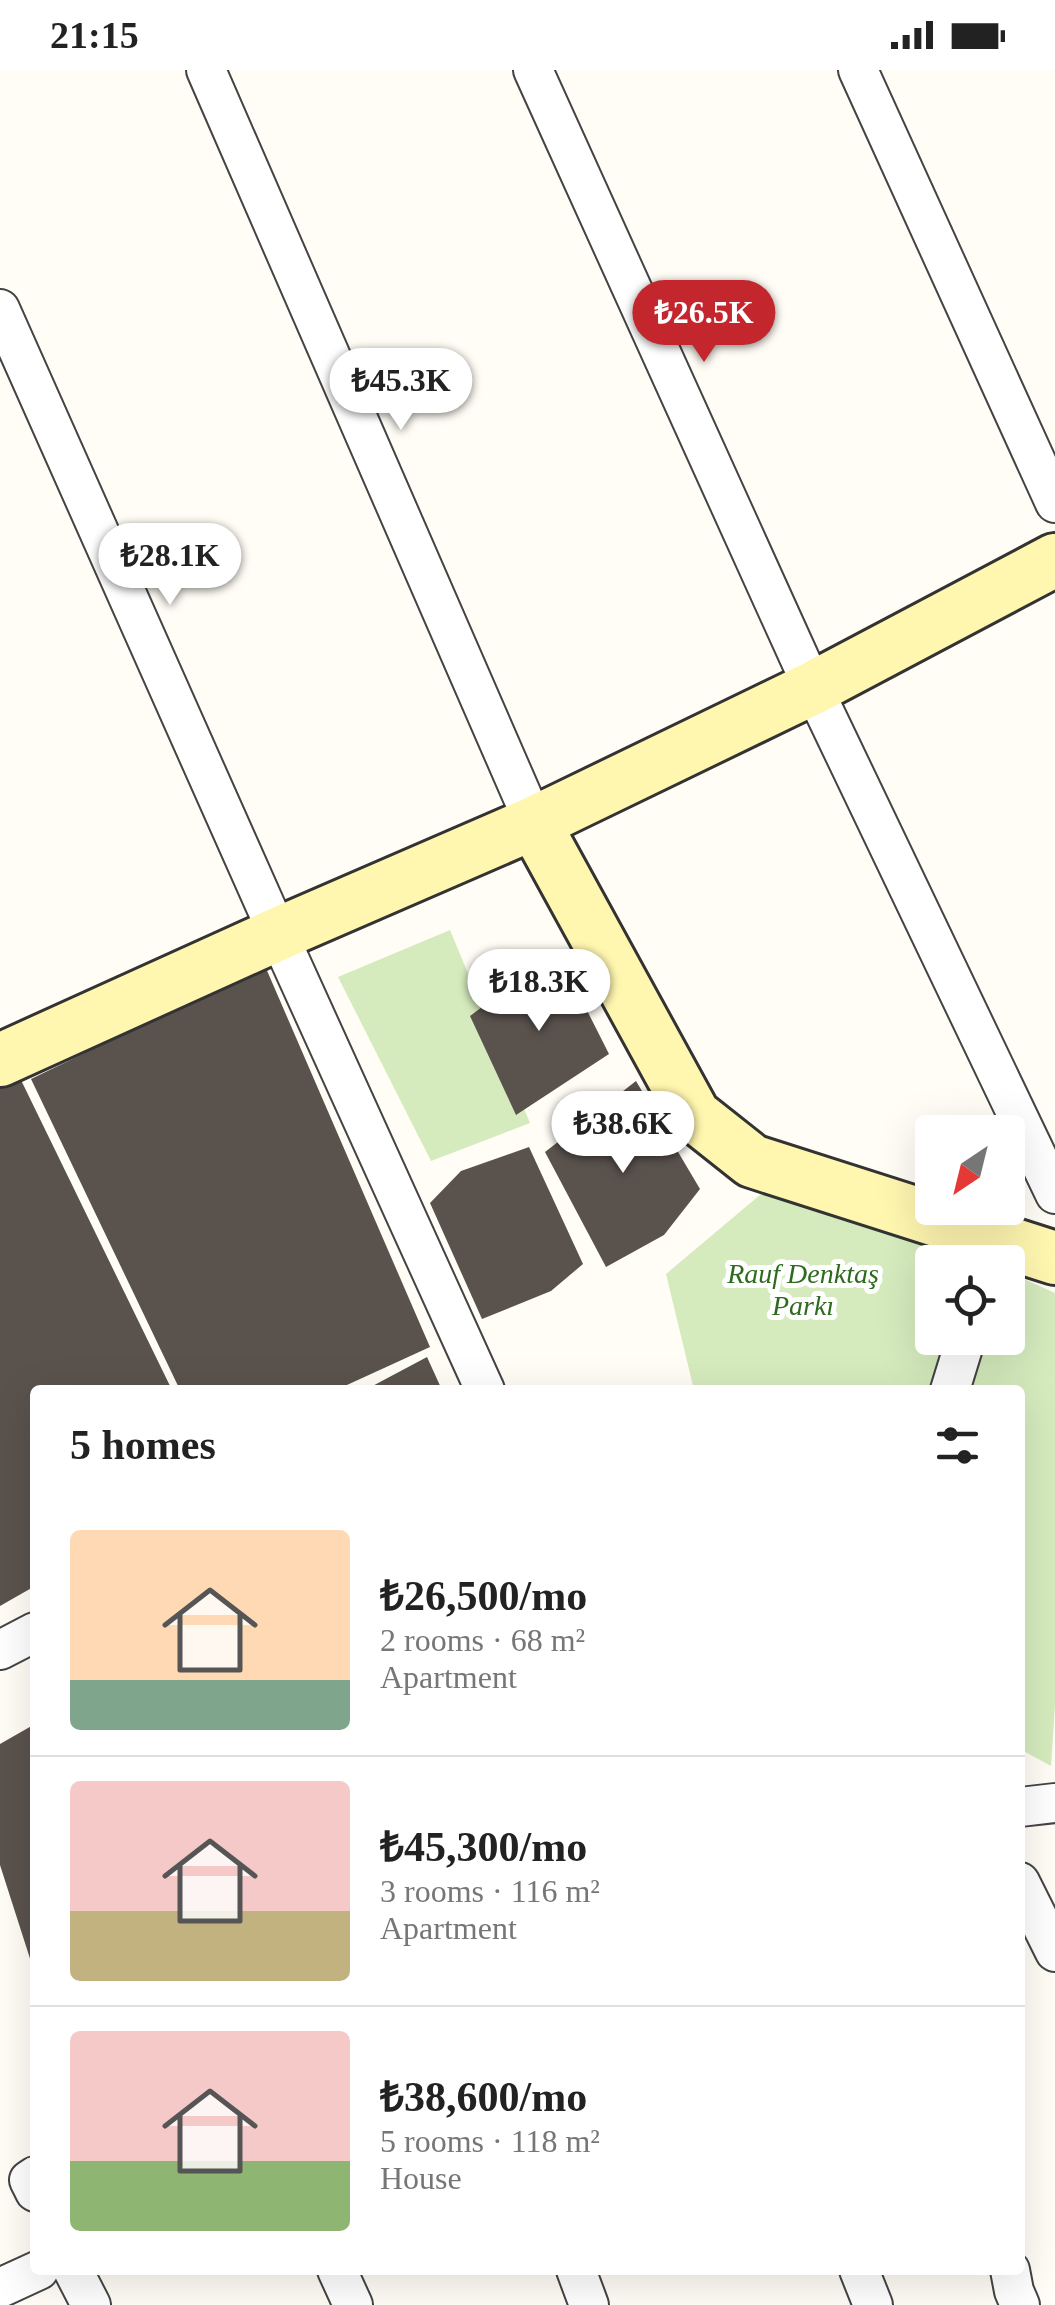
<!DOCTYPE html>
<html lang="en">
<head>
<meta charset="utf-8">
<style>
	:root { --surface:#fff; --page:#f6f6f6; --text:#222; --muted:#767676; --line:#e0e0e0; --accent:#c4262e }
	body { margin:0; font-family:Georgia,serif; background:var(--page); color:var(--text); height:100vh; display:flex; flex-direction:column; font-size:38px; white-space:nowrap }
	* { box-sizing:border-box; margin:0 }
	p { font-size:32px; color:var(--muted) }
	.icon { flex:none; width:55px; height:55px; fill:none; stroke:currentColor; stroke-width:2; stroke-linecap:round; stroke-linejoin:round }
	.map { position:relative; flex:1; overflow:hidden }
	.details { position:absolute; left:30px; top:1315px; width:995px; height:890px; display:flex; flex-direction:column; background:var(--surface); border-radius:10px; box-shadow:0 10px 40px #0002 }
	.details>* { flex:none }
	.needle { width:65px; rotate:215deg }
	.buttons { position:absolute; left:915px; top:1045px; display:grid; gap:20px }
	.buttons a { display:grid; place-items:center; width:110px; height:110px; border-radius:10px; background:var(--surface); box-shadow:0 10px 40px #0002; font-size:50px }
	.price { position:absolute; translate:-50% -85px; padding:0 22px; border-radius:35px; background:#fff; color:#222; font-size:32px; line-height:65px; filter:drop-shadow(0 2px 5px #0008) }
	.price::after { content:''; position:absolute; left:50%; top:60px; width:30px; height:22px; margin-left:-15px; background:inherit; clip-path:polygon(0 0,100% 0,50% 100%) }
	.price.on { background:var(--accent); color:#fff }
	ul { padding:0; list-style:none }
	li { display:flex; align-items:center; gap:30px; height:250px; padding:0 40px }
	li+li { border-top:2px solid var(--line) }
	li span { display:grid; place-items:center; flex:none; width:280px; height:200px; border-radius:10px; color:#555 }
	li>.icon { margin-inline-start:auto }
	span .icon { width:120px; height:120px; fill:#fffc; stroke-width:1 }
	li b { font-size:42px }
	h2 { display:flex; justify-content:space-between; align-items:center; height:120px; padding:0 40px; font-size:42px }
	.status { display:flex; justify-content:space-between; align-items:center; height:70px; padding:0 50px; background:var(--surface); direction:ltr }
	.status svg { height:28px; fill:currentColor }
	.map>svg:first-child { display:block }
	.green { fill:#d5ebbd }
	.building { fill:#5a524d }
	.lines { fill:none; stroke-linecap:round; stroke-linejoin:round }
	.street-casing { stroke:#444; stroke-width:42 }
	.secondary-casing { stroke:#333; stroke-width:58 }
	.street { stroke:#fff; stroke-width:38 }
	.secondary { stroke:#fff6b0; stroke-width:52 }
	.labels { text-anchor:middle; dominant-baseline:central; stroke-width:10; stroke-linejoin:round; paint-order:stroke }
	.park-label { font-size:28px; font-style:italic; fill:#2f6b1f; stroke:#fff }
</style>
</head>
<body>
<div class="status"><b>21:15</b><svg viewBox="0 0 49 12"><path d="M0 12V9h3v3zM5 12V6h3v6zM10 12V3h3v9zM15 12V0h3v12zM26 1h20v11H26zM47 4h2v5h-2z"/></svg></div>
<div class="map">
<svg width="1055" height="2235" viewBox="0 0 1055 2235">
	<rect width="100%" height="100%" fill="#fffdf5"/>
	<path class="green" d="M450 860 530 1053 431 1091 338 907Z
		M787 1102 987 1192H932V1268H1008V1202L1055 1223V1635L1051 1696 1020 1679V1320H694L666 1204Z"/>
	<path class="building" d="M557 881 609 984 516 1045 470 946Z
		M265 896 430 1277 336 1320H180L31 1009Z
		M20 1008 172 1320H35V1516L0 1536V1018Z
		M636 1011 700 1119 664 1165 606 1197 545 1082Z
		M529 1077 583 1194 551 1221 482 1249 430 1133 461 1101Z
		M427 1287 442 1320H365Z
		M35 1654V1901H34L0 1795V1674Z"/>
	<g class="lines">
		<g class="street-casing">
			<path id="street" d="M206 0 534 753
				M533 0 813 618 1055 1124
				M858 0 1055 433
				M0 239 278 864 485 1320
				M950 1320 966 1268
				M0 1580 35 1562
				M1020 1737 1055 1733
				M1020 1812 1055 1882
				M35 2106 29 2110 35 2122
				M73 2200 91 2235
				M337 2200 353 2235
				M576 2200 589 2235
				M859 2200 873 2235
				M1010 2200 1014 2221 1020 2235
				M0 2218 39 2200"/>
		</g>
		<g class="secondary-casing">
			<path id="secondary" d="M534 753 694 1045 752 1091 1055 1188
				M0 990 278 864 534 753 813 618 1055 490"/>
		</g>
		<use href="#street" class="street"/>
		<use href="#secondary" class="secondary"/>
	</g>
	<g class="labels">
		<g class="park-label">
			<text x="803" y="1203">Rauf Denktaş<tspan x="803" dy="32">Parkı</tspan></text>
		</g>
	</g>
</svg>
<div class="buttons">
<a><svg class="needle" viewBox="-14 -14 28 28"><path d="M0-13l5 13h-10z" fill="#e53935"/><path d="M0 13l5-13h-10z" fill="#767676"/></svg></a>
<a><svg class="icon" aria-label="locate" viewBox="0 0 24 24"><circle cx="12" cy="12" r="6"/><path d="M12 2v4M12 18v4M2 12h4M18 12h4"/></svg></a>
</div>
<b class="price on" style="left:704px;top:295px">₺26.5K</b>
<b class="price" style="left:401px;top:363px">₺45.3K</b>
<b class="price" style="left:170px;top:538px">₺28.1K</b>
<b class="price" style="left:539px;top:964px">₺18.3K</b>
<b class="price" style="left:623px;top:1106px">₺38.6K</b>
<section class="details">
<h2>5 homes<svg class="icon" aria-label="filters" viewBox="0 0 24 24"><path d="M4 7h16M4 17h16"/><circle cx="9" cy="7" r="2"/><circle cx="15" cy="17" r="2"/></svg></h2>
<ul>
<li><span style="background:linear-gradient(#ffd9b3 75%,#7fa58c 0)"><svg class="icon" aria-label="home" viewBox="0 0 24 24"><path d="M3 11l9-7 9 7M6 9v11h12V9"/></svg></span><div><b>₺26,500/mo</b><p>2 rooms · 68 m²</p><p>Apartment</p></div></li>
<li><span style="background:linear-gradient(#f6c9c9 65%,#c2b280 0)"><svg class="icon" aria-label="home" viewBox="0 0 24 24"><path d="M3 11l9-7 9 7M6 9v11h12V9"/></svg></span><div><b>₺45,300/mo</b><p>3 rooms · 116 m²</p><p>Apartment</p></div></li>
<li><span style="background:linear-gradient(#f6c9c9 65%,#8fb573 0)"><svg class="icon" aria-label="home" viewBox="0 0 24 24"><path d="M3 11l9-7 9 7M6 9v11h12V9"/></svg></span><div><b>₺38,600/mo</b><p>5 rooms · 118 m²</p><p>House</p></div></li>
</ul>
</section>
</div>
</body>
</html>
